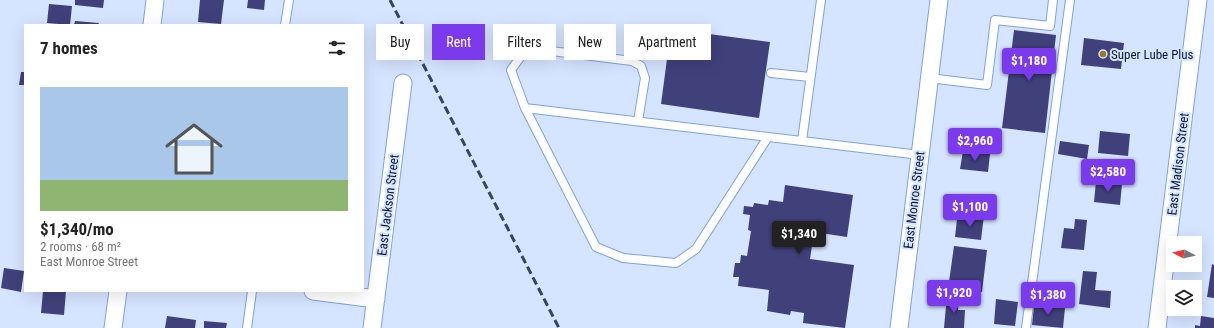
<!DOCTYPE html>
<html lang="en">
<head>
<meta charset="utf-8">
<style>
	:root { --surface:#fff; --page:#f2f2f2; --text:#222; --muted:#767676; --line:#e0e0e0; --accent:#7c3aed }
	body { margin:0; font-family:"Roboto Condensed",sans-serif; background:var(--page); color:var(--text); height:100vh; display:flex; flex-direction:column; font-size:15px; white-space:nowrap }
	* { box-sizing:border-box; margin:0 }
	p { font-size:13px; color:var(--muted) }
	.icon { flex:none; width:22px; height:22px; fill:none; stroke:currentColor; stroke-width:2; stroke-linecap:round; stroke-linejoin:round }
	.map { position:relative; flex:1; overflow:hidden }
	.panel { position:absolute; left:24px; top:24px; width:340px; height:268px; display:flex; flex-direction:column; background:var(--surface); border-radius:0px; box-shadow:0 4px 16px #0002 }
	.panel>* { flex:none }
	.hud { position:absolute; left:376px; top:24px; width:380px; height:36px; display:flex; gap:8px }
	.needle { width:26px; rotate:277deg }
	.fabs { position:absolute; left:1166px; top:236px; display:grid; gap:8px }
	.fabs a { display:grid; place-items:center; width:36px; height:36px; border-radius:0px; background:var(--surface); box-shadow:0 4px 16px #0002; font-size:20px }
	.price { position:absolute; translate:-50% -34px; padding:0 9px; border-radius:4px; background:var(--accent); color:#fff; font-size:13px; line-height:26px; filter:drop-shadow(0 1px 2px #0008) }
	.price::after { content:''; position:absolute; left:50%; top:24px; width:12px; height:9px; margin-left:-6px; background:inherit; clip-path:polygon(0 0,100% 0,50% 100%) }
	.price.current { background:#222; color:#fff }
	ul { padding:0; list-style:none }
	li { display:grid; align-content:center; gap:8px; height:212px; padding:0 16px }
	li+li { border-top:1px solid var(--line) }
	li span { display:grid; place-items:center; height:124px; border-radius:0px; color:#555 }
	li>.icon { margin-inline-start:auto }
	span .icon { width:72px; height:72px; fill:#fffc; stroke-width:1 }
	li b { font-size:17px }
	h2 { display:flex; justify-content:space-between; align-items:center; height:48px; padding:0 16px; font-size:17px }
	.pill { padding:0 14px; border-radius:0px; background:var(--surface); box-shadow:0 4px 16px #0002; font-size:14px; line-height:36px }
	.pill.current { background:var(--accent); color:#fff }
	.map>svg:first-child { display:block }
	.building { fill:#40407b }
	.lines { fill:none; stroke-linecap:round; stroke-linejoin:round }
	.lane-casing { stroke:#7fa2e0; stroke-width:10 }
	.street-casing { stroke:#7fa2e0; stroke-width:19 }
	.lane { stroke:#fff; stroke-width:8 }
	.street { stroke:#fff; stroke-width:17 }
	.rail { stroke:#37455c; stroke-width:3; stroke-dasharray:8 4; stroke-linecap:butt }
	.poi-dot { fill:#9f7826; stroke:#d5e4ff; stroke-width:1.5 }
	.labels { text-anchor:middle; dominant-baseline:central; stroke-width:4; stroke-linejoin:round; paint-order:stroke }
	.poi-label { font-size:13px; fill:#0b182f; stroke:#d5e4ff; text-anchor:start }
	.street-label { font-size:13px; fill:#0b182f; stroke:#d5e4ff }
</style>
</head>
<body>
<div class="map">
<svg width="1214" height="328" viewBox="0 0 1214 328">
	<rect width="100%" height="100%" fill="#d5e4ff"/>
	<path class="building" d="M75 0H104L103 8 75 5Z
		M200 0H224L221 24 198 22Z
		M248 0H265L264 10 247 8Z
		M49 4 72 6 70 25 47 23Z
		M75 21 99 23 98 25H74Z
		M671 29 770 42 759 118 661 104Z
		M1014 30 1056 35 1045 133 1002 128Z
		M1084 38 1124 43 1121 69 1081 65Z
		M21 72H25V85H19Z
		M1100 131 1130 134 1128 156 1098 153Z
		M1060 141 1089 145 1087 159 1058 154Z
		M963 151 990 154 988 172 960 169Z
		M1096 181 1122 184 1120 205 1094 202Z
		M785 185 853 195 847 237 814 232 810 259 854 265 845 328 803 323 804 313 791 311 790 315 767 311 769 290 738 286 739 277H733L735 263H740L741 255 747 256 751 231 748 230 750 215 743 214 744 206 753 207 754 203 768 205 769 200 783 202Z
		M975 214 984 215 981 240 955 237 957 219 974 220Z
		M1075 219 1087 220 1084 250 1061 248 1064 228 1074 229Z
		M954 246 987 250 982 292 959 289 960 283 949 282Z
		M1212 264 1214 265V298L1207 297Z
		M4 268 24 271 21 292 1 288Z
		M1083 271 1097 272 1095 290 1111 291 1110 308 1079 304Z
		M43 291H66L64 315 41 313Z
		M947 295 959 296 958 310H965L964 328H944Z
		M996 299 1018 302 1015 326 994 324Z
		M1034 305 1065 308 1063 328 1032 325Z
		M167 316 196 320 195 328H165Z
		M1201 316 1214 318V328H1195V325L1200 326Z
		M204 321 227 323 226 328H204Z"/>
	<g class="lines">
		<g class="lane-casing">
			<path id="lane" d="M285 25 289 0
				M771 73 810 77
				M929 78 987 85 995 20 1050 26 1053 0
				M525 108 596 247 623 258 676 263 696 249 768 137
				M638 121 645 78 641 66 632 61 527 48 511 70 525 108 920 155
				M802 141 821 0
				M247 328 252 291
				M1026 328 1070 0"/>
		</g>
		<g class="street-casing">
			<path id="street" d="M152 25 155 0
				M313 291 376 299
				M113 328 118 291
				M372 328 403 83
				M899 328 939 0
				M1157 328 1198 0"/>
		</g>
		<use href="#lane" class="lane"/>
		<use href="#street" class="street"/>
		<path class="rail" d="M390 0 559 328"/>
	</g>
	<circle class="poi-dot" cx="1103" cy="54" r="4"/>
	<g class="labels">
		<g class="poi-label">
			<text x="1111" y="54">Super Lube Plus</text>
		</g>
		<g class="street-label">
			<text transform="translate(1178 164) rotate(-83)">East Madison Street</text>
			<text transform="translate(914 200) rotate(-83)">East Monroe Street</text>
			<text transform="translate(388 205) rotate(-83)">East Jackson Street</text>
		</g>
	</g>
</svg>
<div class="fabs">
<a><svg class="needle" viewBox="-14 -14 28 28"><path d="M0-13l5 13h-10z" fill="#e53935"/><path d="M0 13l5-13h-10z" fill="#767676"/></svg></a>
<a><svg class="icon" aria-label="layers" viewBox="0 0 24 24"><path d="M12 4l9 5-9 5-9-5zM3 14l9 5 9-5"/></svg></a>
</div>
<b class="price" style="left:1029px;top:82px">$1,180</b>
<b class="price" style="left:975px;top:162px">$2,960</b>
<b class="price" style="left:1108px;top:193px">$2,580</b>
<b class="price" style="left:970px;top:228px">$1,100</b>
<b class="price current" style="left:799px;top:255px">$1,340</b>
<b class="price" style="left:954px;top:314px">$1,920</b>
<b class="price" style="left:1048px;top:316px">$1,380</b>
<div class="hud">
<a class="pill">Buy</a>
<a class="pill current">Rent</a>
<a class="pill">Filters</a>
<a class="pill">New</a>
<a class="pill">Apartment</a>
</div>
<section class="panel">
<h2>7 homes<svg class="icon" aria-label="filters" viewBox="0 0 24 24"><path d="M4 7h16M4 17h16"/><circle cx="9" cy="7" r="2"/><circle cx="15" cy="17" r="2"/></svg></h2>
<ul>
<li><span style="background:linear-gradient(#a9c7e8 75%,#8fb573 0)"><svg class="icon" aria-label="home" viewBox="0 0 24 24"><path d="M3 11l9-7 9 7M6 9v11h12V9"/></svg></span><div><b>$1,340/mo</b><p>2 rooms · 68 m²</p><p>East Monroe Street</p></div></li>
</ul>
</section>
</div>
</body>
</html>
